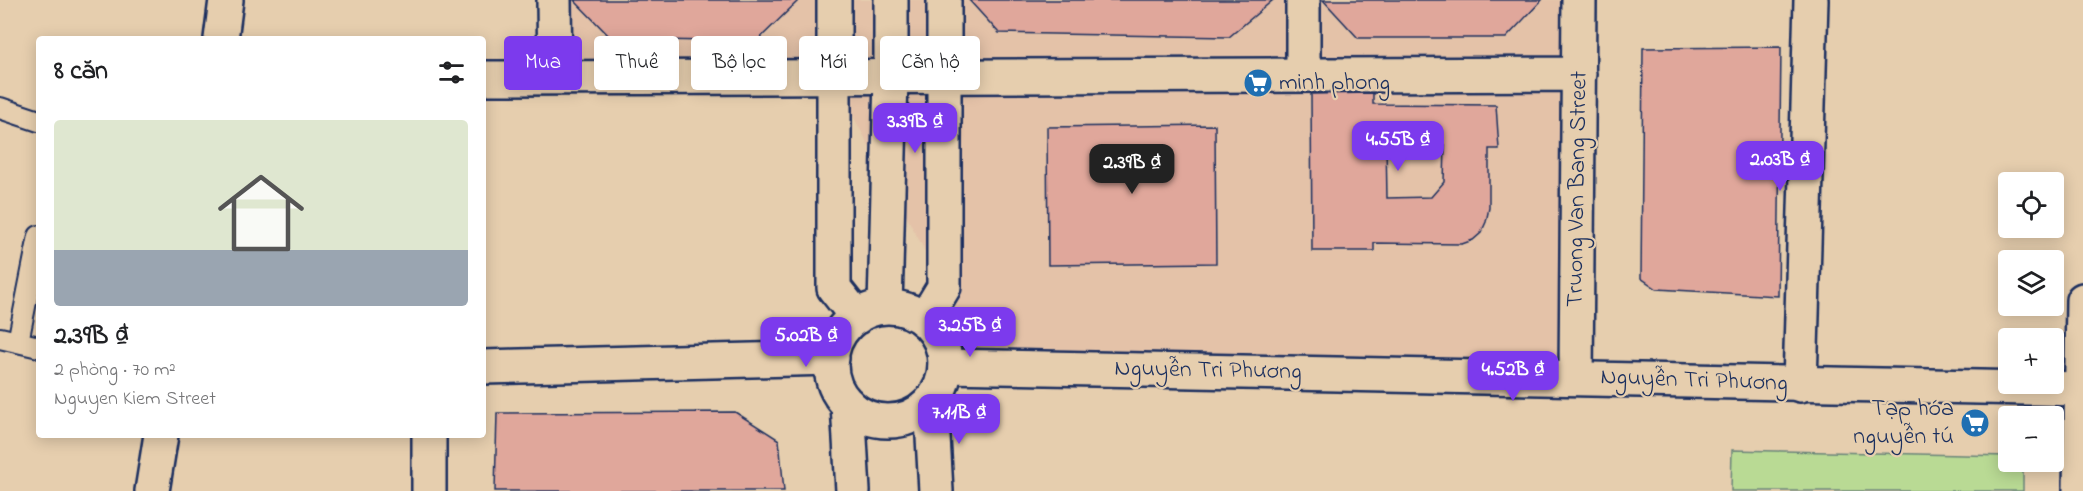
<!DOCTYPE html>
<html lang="vi">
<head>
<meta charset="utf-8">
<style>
	:root { --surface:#fff; --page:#f2f2f2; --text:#202124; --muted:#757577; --line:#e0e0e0; --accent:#7c3aed }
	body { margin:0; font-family:"Indie Flower",sans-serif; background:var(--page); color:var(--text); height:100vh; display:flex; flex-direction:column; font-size:22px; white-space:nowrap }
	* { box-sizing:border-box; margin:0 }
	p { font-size:20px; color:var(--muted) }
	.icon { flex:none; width:33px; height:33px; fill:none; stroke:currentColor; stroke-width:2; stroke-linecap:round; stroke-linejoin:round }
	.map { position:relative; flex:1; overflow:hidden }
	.sheet { position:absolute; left:36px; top:36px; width:450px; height:402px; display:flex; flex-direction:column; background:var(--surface); border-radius:6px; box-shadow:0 3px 15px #0003 }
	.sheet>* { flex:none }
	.top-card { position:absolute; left:504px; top:36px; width:570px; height:54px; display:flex; gap:12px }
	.buttons { position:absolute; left:1998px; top:172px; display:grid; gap:12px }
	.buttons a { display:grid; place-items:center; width:66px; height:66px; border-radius:6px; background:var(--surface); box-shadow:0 3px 15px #0003; font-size:30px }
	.price { position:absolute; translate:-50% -51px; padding:0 14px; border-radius:12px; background:var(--accent); color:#fff; font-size:20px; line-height:39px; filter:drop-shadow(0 2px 3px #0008) }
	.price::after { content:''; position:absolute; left:50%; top:36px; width:18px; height:14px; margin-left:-9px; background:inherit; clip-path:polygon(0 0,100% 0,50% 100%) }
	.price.active { background:#222; color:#fff }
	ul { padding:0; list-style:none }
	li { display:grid; align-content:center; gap:12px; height:318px; padding:0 18px }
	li+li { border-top:2px solid var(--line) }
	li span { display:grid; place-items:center; height:186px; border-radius:6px; color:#555 }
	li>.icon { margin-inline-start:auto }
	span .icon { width:108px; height:108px; fill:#fffc; stroke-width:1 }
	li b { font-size:26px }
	h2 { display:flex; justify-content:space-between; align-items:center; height:72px; padding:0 18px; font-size:26px }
	.tag { padding:0 21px; border-radius:6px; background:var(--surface); box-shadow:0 3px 15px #0003; font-size:21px; line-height:54px }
	.tag.active { background:var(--accent); color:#fff }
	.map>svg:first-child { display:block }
	.built { fill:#e4c2a8 }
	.green { fill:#b9da94; stroke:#6a8479; stroke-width:1.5 }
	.building { fill:#e0a79b; stroke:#1b2f5e; stroke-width:1.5; fill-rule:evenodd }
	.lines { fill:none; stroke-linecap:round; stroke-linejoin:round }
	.service-casing { stroke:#1b2f5e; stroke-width:24 }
	.minor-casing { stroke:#1b2f5e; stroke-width:38 }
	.tertiary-casing { stroke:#1b2f5e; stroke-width:38 }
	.secondary-casing { stroke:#1b2f5e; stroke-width:38 }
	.service { stroke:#e6ceae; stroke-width:20 }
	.minor { stroke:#e6ceae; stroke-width:33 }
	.tertiary { stroke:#e6ceae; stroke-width:33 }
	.secondary { stroke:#e6ceae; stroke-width:33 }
	.labels { text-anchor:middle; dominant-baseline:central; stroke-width:4.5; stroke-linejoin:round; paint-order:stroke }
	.poi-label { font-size:24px; fill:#1b2f5e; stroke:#e6ceae; text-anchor:start }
	.street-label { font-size:24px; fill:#1b2f5e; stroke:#e6ceae }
</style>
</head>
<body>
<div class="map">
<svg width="2083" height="491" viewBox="0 0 2083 491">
	<rect width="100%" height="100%" fill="#e6ceae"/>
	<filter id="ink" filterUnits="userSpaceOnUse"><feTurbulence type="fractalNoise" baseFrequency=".0167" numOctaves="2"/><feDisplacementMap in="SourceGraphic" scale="12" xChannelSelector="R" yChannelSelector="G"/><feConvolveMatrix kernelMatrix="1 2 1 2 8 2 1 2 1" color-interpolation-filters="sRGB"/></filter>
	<g filter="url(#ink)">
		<path class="built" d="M554 0H1580L1576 378 945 366 944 287 833 78H555Z"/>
		<path class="green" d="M1732 450 2008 456V462H2023V491H1731Z"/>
		<path class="building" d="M574 0H799L756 42 612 39Z
			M969 0H1273L1229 37 999 33Z
			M1323 0H1542L1506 38H1358Z
			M1781 47 1778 296 1657 289 1641 278 1643 48Z
			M1373 93V104L1496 105 1499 149H1489V208L1486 222 1481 233 1473 240 1462 244 1374 243V251H1312L1311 94ZM1386 142 1445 145 1444 182 1431 197 1387 198Z
			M1215 125 1216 263 1048 265 1047 127Z
			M735 412 779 440 784 491H495L497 413Z"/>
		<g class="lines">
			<g class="service-casing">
				<path id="service" d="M0 108 39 121
					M0 338 39 347
					M18 342 39 236"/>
			</g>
			<g class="minor-casing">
				<path id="minor" d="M554 0 555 78
					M1303 0V74
					M221 39 226 0
					M483 78 1579 74
					M483 367 832 358
					M1576 378 1579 0
					M1800 385 1811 0
					M429 435V491
					M152 491 161 435
					M2080 491 2083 300"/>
			</g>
			<g class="tertiary-casing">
				<path id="tertiary" d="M945 366 2083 389"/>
			</g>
			<g class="secondary-casing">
				<path id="secondary" d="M834 0V288L857 317
					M885 307 891 77V0
					M831 364a57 57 0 1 1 114 0a57 57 0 1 1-114 0Z
					M924 320 944 287V0
					M931 401 936 491
					M848 404 853 491"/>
			</g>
			<use href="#service" class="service"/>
			<use href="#minor" class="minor"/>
			<use href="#tertiary" class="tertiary"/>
			<use href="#secondary" class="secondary"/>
		</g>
	</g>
	<defs>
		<g id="supermarket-disc" transform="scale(1.5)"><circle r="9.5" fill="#1f6fb2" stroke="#e6ceae"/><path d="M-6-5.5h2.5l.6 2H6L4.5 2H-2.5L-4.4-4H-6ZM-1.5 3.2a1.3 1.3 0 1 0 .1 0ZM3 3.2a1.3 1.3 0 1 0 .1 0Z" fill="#fff"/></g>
	</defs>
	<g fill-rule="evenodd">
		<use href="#supermarket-disc" x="1258" y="83"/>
		<use href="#supermarket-disc" x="1975" y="423"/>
	</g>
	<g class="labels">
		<g class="poi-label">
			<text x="1279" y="83">minh phong</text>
			<text x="1954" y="409" text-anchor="end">Tạp hóa<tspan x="1954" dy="28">nguyễn tú</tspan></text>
		</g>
		<g class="street-label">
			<text transform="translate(1578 189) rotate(-89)">Truong Van Bang Street</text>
			<text transform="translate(1208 371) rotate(1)">Nguyễn Tri Phương</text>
			<text transform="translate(1694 381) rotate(2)">Nguyễn Tri Phương</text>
		</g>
	</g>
</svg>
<div class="buttons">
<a><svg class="icon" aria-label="locate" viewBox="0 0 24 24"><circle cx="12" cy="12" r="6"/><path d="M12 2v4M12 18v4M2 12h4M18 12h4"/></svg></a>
<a><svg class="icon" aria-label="layers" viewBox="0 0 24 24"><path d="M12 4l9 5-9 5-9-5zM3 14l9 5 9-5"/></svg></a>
<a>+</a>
<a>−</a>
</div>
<b class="price" style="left:915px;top:154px">3.39B ₫</b>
<b class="price" style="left:1398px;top:172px">4.55B ₫</b>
<b class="price" style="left:1780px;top:192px">2.03B ₫</b>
<b class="price active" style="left:1132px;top:195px">2.39B ₫</b>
<b class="price" style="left:970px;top:358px">3.25B ₫</b>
<b class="price" style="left:806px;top:368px">5.02B ₫</b>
<b class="price" style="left:1513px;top:402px">4.52B ₫</b>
<b class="price" style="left:959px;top:445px">7.11B ₫</b>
<div class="top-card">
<a class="tag active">Mua</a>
<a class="tag">Thuê</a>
<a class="tag">Bộ lọc</a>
<a class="tag">Mới</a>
<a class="tag">Căn hộ</a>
</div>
<section class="sheet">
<h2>8 căn<svg class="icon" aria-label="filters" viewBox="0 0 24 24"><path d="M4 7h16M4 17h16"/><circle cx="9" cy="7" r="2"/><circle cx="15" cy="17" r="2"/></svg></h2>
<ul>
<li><span style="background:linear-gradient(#dfe7d0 70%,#9aa5b1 0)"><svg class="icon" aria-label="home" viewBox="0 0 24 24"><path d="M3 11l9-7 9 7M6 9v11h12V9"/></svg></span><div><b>2.39B ₫</b><p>2 phòng · 70 m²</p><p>Nguyen Kiem Street</p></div></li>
</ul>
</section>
</div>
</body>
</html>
